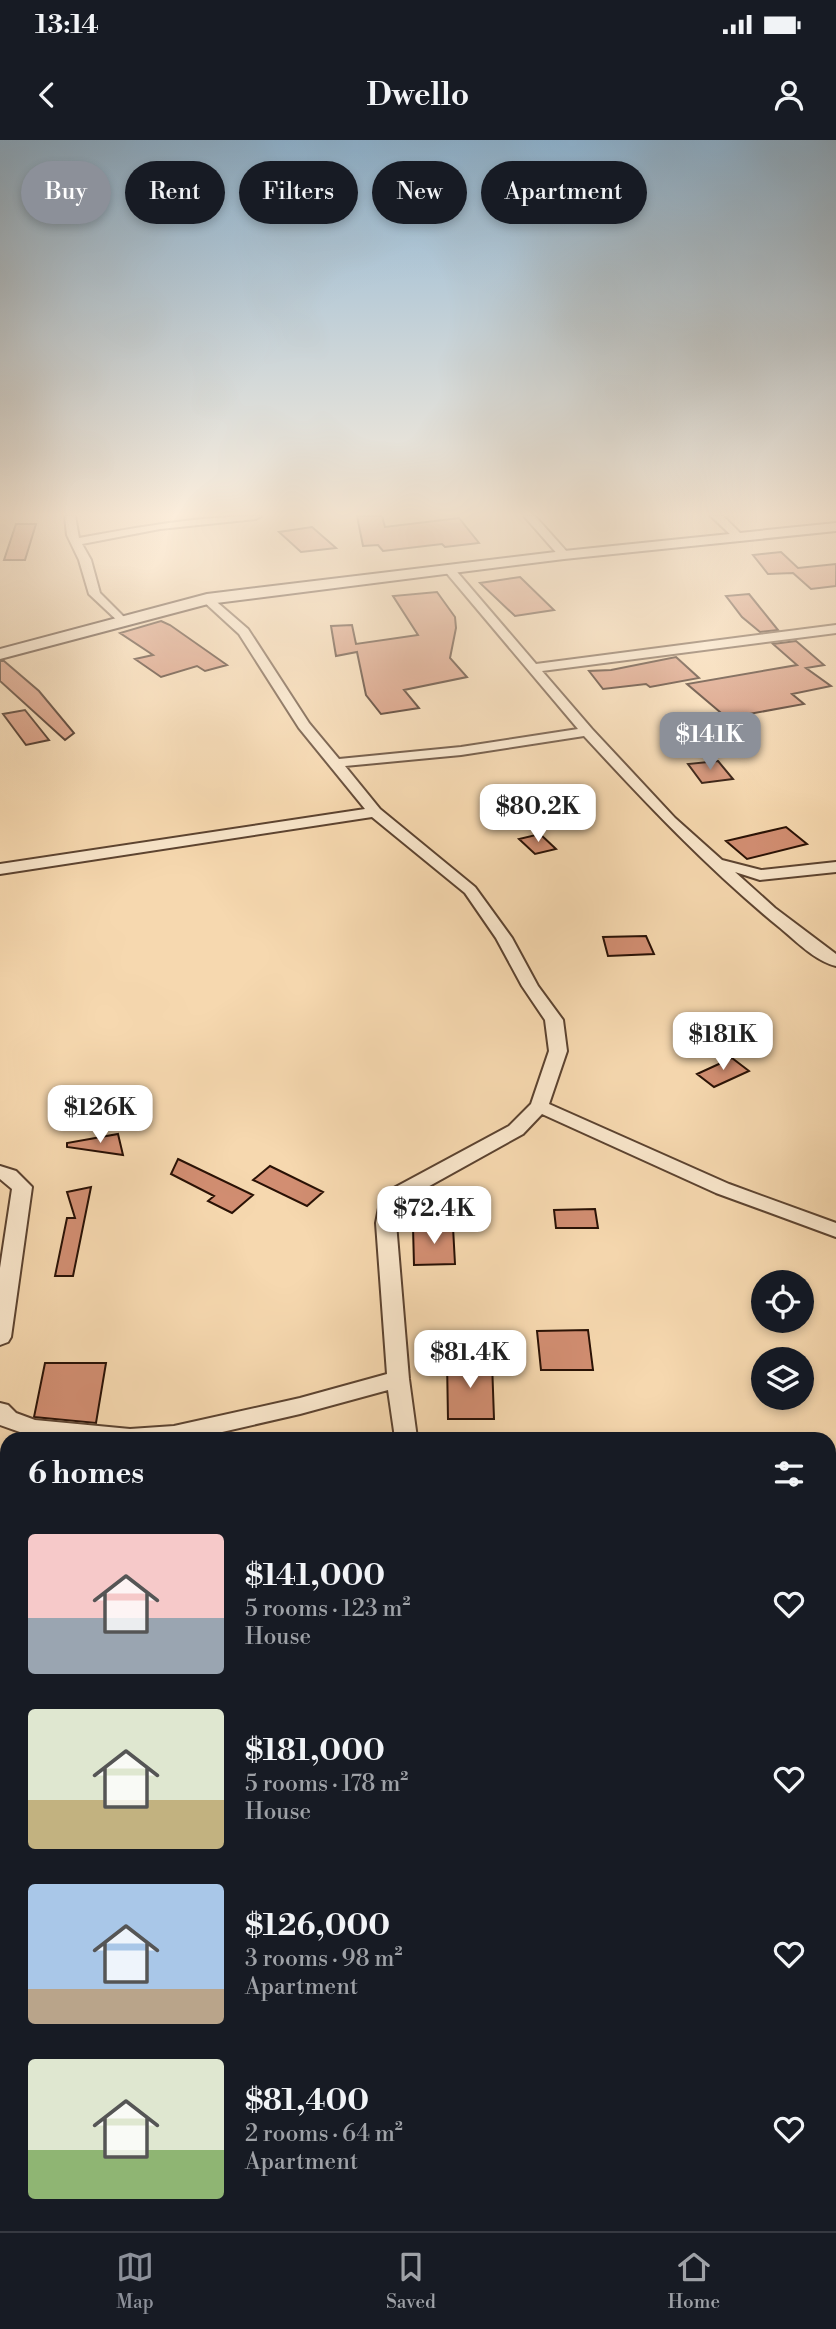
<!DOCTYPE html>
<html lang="en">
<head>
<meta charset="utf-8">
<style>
	:root { --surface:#171b24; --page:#242831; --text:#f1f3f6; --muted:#9ea1a6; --line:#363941; --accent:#8c9099 }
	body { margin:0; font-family:"Libre Bodoni",serif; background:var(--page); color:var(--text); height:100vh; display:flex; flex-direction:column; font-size:26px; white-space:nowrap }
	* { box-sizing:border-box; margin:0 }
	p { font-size:23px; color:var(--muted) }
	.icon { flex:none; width:38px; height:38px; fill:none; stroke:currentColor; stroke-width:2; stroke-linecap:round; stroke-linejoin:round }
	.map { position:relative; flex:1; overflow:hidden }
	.sheet { position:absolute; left:0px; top:1292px; width:836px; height:800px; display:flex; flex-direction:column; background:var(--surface); border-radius:21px 21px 0 0; box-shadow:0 4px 10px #0003 }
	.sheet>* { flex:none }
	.top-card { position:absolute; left:21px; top:21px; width:794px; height:63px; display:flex; gap:14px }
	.buttons { position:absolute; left:751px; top:1130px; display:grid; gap:14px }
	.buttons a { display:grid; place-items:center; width:63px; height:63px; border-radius:50%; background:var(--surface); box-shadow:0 4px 10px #0003; font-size:35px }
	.price { position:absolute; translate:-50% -60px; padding:0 16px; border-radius:14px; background:#fff; color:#222; font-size:23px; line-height:46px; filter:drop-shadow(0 2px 4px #0008) }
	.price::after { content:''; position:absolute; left:50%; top:42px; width:21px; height:16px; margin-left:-10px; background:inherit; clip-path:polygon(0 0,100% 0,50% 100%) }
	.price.on { background:var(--accent); color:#fff }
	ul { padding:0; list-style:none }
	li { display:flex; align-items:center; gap:21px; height:175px; padding:0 28px }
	li span { display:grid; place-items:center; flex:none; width:196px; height:140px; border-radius:7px; color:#555 }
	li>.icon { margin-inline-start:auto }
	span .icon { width:84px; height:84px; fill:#fffc; stroke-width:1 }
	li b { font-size:30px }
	h2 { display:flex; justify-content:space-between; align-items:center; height:84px; padding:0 28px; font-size:30px }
	.tag { padding:0 24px; border-radius:32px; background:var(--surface); box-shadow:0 4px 10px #0003; font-size:24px; line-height:63px }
	.tag.on { background:var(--accent); color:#fff }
	.status { display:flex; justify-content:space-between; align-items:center; height:49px; padding:0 35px; background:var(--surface); direction:ltr }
	.status svg { height:19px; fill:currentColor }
	header { display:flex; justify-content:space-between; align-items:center; height:91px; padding:0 28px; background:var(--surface); font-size:32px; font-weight:600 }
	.tabs { display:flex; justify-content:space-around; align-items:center; height:98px; border-top:2px solid var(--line); background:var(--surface); font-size:19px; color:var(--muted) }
	.tabs a { display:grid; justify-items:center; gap:4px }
	.tabs .on { color:var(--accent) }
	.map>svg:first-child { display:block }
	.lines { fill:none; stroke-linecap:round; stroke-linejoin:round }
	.river { fill:#a4b6b7; fill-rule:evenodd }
	.building { fill:#d28e72; stroke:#291105; stroke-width:2 }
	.street-casing { stroke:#5c4330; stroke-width:4 }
	.secondary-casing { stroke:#291105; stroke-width:4 }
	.street { fill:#f9e6cb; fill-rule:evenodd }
	.secondary { fill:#f9e6cb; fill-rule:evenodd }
</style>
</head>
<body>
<div class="status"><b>13:14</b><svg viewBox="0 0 49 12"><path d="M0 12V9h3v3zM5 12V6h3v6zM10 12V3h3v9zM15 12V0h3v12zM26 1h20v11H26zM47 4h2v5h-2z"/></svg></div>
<header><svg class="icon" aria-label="back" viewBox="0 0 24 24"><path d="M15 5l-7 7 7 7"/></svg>Dwello<svg class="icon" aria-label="person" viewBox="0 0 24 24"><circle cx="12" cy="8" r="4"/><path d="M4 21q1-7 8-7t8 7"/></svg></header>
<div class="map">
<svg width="836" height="2091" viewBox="0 0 836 2091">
	<rect width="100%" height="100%" fill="#f6d8af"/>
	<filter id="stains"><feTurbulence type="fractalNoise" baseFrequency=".00286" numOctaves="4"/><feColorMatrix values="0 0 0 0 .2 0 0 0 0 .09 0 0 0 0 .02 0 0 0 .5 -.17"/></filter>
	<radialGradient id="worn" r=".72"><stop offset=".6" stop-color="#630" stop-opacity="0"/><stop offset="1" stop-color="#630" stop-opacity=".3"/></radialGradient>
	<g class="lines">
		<path class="river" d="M830 1332 836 1334V1390L830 1387Z
			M0 1538 7 1540V1593L0 1591Z
			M836 1865V1931L830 1932V1866Z"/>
	</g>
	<path class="building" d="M357 376H382L385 387 459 378 479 403 445 407 442 404 383 411 378 405 363 406Z
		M16 384H36L25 420H4Z
		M312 387 336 408 301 412 279 392Z
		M781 412 798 428 836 424V446L811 449 793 433 768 434 753 415Z
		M520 437 554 470 515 476 480 443Z
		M437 452 455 477 456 488 450 518 467 537 404 550 419 568 381 574 366 555 357 512 336 516 331 486 352 485 356 504 418 495 393 456Z
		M749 454 778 490 760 492 742 477 726 456Z
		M161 481 170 485 227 525 205 531 197 526 161 537 135 519 153 515 120 493Z
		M796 501 824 525 806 528 831 546 792 554 804 564 727 578 687 544 797 525 773 504Z
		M676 517 699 538 650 547 646 544 603 549 589 531 611 530Z
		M0 521H4L39 551 74 593 65 600 0 541Z
		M25 570 49 600 26 605 3 574Z
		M718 621 733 639 702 643 688 624Z
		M786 687 807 704 747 719 726 701Z
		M540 694 556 709 535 714 519 699Z
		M646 796 654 814 608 816 603 797Z
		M732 918 749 931 714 947 697 934Z
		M118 994 123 1015 67 1007V1003Z
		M178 1019 253 1055 232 1073 208 1061 214 1056 171 1034Z
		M270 1026 323 1052 307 1066 253 1040Z
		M91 1047 73 1136H55L67 1078H75L67 1052Z
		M595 1069 598 1088H556L554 1070Z
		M413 1087H453L455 1124 414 1125Z
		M588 1190 593 1230H541L537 1191Z
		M447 1221 492 1222 494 1279H448Z
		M45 1223H106L96 1283 34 1277Z"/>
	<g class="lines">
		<g class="street-casing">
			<path id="street" d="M65 376H75L79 398C140 387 199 376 261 376L256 379 160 389 82 404 91 420 100 453 127 480 121 484 89 454 79 420 67 395Z
				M524 376H535L568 413V417H560Z
				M711 376H723L744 397 735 399Z
				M444 426H452L536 524 836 485V493L542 531 592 589 675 678 722 720 761 730 836 722V732L760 740 735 732 775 768 836 814V826C815 821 796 801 779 787 708 729 646 663 584 596L461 615 345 626 380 669 475 747 512 798 538 846 563 880 567 911 549 964 729 1044 836 1083V1097L716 1053 542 974 523 994 406 1059 399 1065 396 1083 409 1239 417 1298H395L388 1250 300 1274 196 1298H52L34 1297 0 1285V1263L8 1265 16 1273 35 1280 130 1289 174 1286 300 1258 387 1234 376 1083 380 1063 392 1049 509 986 531 964 549 911 545 880 522 846 496 798 465 753 372 677 0 734V724L365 669 299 588 239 494 203 461V457H211L248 489 309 583 339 619 461 607 578 589 444 430Z
				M0 1026 16 1031 32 1047 11 1197 8 1202 0 1205V1128L12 1049 0 1039Z"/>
		</g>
		<g class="secondary-casing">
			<path id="secondary" d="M836 383V391L564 419 208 464 0 519V509L207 454 564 411Z"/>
		</g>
		<use href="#street" class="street"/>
		<use href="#secondary" class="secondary"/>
	</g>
	<linearGradient id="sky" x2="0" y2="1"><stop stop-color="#8db5d4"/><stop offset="0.56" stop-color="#fbeddb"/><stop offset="1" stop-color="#fbeddb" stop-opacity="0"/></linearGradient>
	<rect width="836" height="669" fill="url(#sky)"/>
	<rect width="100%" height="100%" filter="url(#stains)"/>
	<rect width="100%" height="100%" fill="url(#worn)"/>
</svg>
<div class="buttons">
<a><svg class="icon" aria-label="locate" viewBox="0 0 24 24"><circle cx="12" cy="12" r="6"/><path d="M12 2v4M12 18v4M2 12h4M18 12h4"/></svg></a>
<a><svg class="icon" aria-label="layers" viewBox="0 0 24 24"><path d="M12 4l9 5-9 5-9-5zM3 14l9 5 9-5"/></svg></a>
</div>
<b class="price on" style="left:710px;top:632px">$141K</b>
<b class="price" style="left:538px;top:704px">$80.2K</b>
<b class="price" style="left:723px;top:932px">$181K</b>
<b class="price" style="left:100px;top:1005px">$126K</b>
<b class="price" style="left:434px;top:1106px">$72.4K</b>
<b class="price" style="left:470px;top:1250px">$81.4K</b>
<div class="top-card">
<a class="tag on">Buy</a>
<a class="tag">Rent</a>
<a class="tag">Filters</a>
<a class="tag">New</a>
<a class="tag">Apartment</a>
</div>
<section class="sheet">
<h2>6 homes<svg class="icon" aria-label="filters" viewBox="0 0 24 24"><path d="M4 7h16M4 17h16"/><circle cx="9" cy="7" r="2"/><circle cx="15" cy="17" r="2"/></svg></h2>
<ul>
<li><span style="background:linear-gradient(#f6c9c9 60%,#9aa5b1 0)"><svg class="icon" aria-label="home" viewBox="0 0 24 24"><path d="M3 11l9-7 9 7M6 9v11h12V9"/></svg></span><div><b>$141,000</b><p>5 rooms · 123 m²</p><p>House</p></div><svg class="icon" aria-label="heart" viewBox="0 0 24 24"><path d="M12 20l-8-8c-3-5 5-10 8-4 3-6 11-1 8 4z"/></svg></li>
<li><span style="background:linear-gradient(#dfe7d0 65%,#c2b280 0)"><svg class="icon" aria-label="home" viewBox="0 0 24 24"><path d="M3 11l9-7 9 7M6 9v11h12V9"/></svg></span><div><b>$181,000</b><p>5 rooms · 178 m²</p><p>House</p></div><svg class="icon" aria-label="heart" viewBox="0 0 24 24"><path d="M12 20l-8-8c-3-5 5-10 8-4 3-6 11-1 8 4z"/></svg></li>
<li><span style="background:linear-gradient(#a9c7e8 75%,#b9a48a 0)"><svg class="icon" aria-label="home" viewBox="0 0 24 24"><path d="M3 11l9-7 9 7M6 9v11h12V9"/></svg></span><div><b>$126,000</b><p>3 rooms · 98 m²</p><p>Apartment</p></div><svg class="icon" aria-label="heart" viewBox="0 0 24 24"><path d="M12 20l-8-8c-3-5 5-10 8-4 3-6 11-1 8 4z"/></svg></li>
<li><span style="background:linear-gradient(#dfe7d0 65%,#8fb573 0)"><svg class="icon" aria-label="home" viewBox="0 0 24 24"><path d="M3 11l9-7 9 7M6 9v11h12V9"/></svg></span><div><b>$81,400</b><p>2 rooms · 64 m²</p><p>Apartment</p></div><svg class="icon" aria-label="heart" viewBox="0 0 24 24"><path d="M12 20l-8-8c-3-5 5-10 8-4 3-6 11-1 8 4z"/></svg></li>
</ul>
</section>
</div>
<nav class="tabs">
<a class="on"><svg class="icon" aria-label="map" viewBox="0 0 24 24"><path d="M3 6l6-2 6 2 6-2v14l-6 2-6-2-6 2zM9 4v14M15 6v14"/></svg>Map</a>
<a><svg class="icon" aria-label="saved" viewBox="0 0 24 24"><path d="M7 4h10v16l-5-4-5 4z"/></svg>Saved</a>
<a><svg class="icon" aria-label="home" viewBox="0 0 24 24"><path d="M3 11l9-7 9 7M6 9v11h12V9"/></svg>Home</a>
</nav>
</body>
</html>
